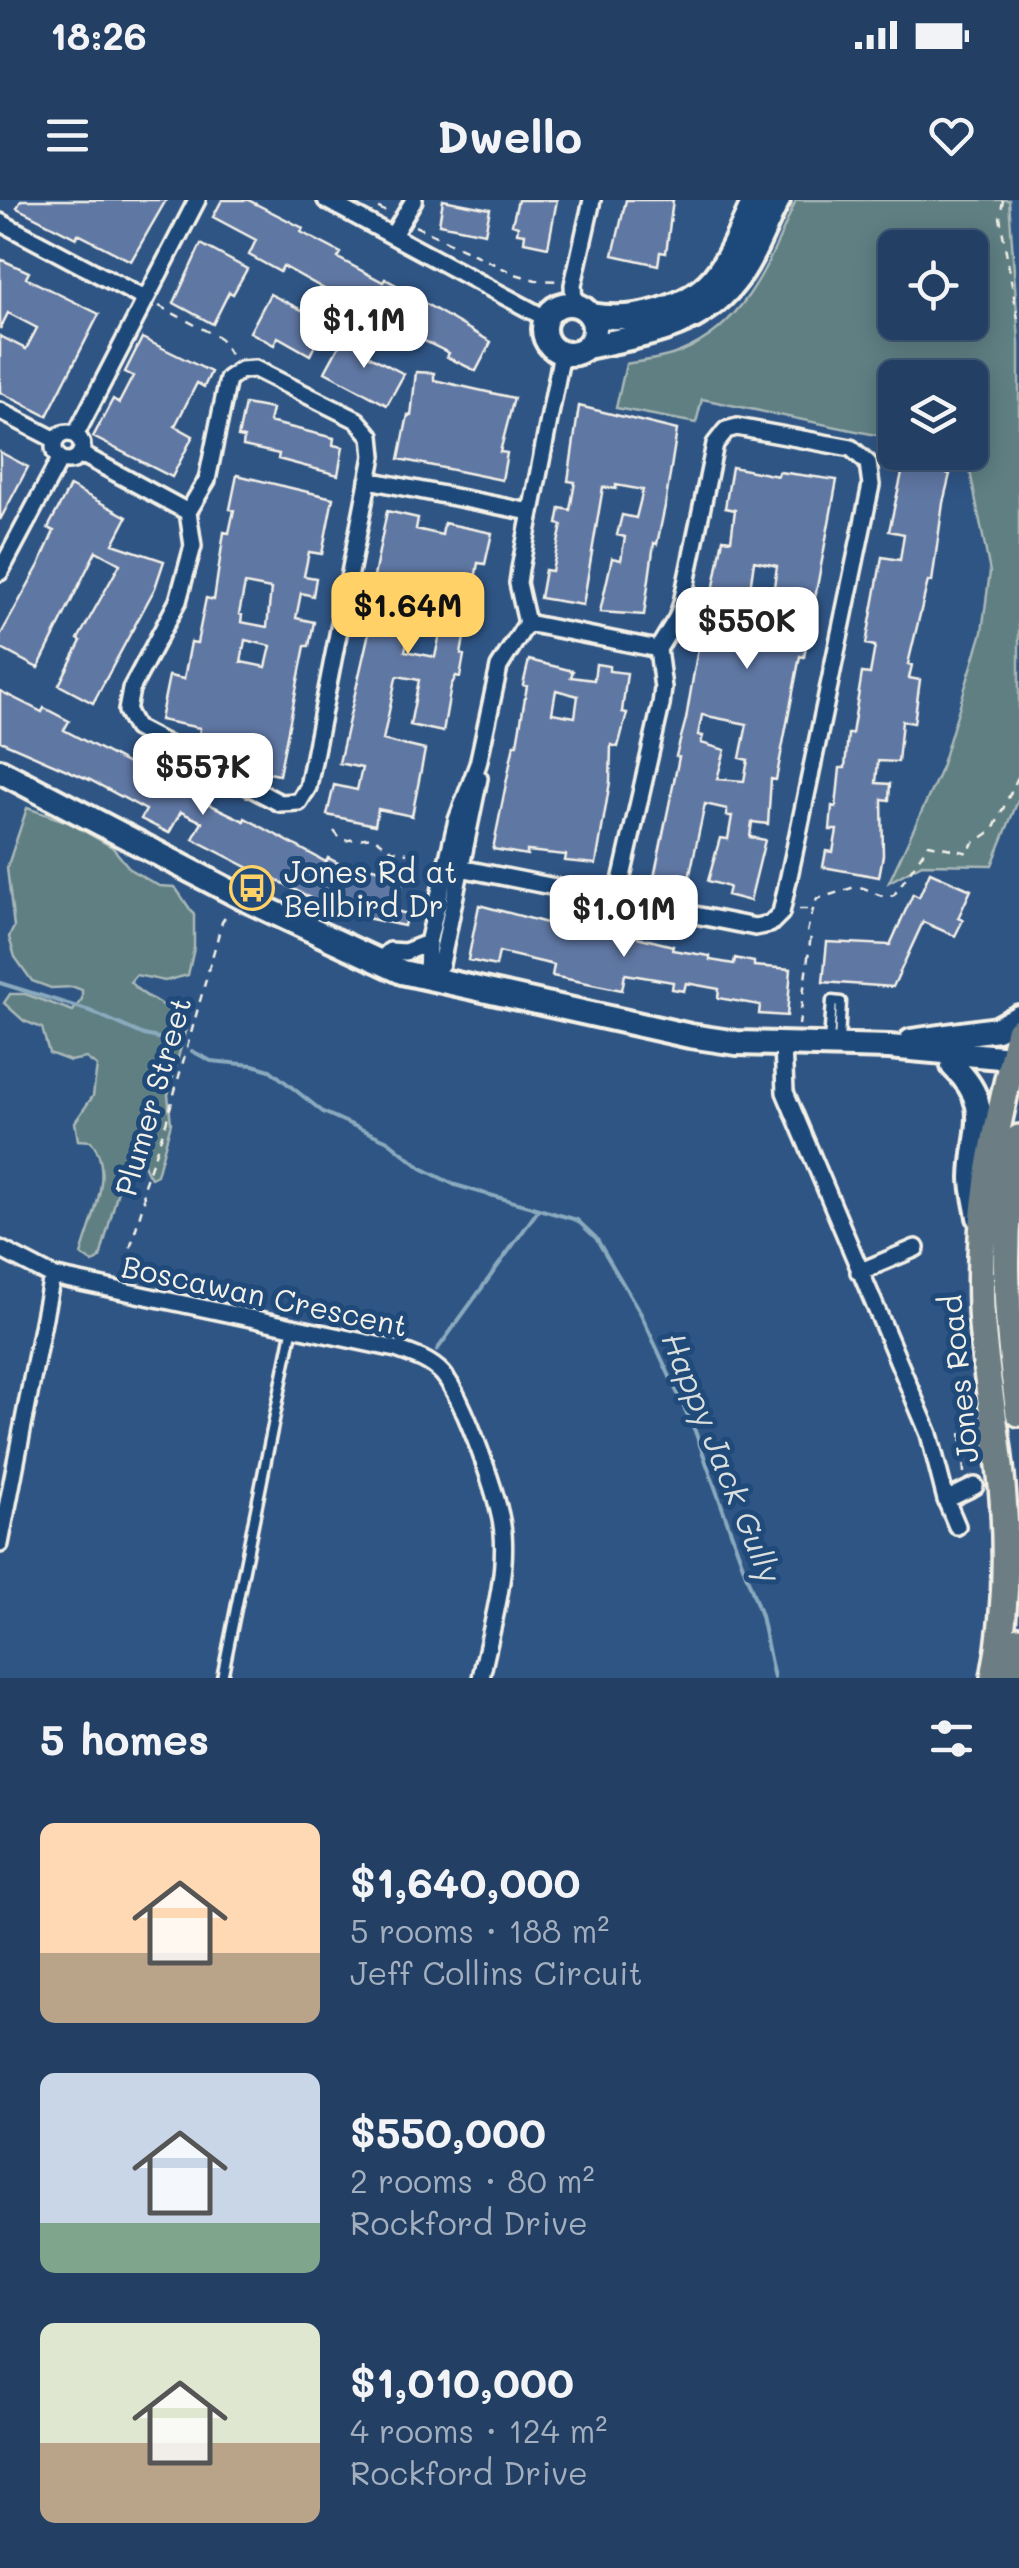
<!DOCTYPE html>
<html lang="en">
<head>
<meta charset="utf-8">
<style>
	:root { --surface:#234064; --page:#2b476a; --text:#f1f3f6; --muted:#a3afbf; --line:#405978; --accent:#ffd166 }
	body { margin:0; font-family:Mali,sans-serif; background:var(--page); color:var(--text); height:100vh; display:flex; flex-direction:column; font-size:38px; white-space:nowrap }
	* { box-sizing:border-box; margin:0 }
	p { font-size:32px; color:var(--muted) }
	.icon { flex:none; width:55px; height:55px; fill:none; stroke:currentColor; stroke-width:2; stroke-linecap:round; stroke-linejoin:round }
	.map { position:relative; height:1478px; overflow:hidden }
	.panel { display:flex; flex-direction:column; background:var(--surface); flex:1 }
	.panel>* { flex:none }
	.fabs { position:absolute; left:878px; top:30px; display:grid; gap:20px }
	.fabs a { display:grid; place-items:center; width:110px; height:110px; border-radius:15px; background:var(--surface); box-shadow:0 5px 25px #0003,0 0 0 2px var(--line); font-size:50px }
	.price { position:absolute; translate:-50% -85px; padding:0 22px; border-radius:20px; background:#fff; color:#222; font-size:32px; line-height:65px; filter:drop-shadow(0 2px 5px #0008) }
	.price::after { content:''; position:absolute; left:50%; top:60px; width:30px; height:22px; margin-left:-15px; background:inherit; clip-path:polygon(0 0,100% 0,50% 100%) }
	.price.selected { background:var(--accent); color:#111 }
	ul { padding:0; list-style:none }
	li { display:flex; align-items:center; gap:30px; height:250px; padding:0 40px }
	li span { display:grid; place-items:center; flex:none; width:280px; height:200px; border-radius:15px; color:#555 }
	li>.icon { margin-inline-start:auto }
	span .icon { width:120px; height:120px; fill:#fffc; stroke-width:1 }
	li b { font-size:42px }
	h2 { display:flex; justify-content:space-between; align-items:center; height:120px; padding:0 40px; font-size:42px }
	.status { display:flex; justify-content:space-between; align-items:center; height:70px; padding:0 50px; background:var(--surface); direction:ltr }
	.status svg { height:28px; fill:currentColor }
	header { display:flex; justify-content:space-between; align-items:center; height:130px; padding:0 40px; background:var(--surface); font-size:45px; font-weight:700 }
	.map>svg:first-child { display:block }
	.green { fill:#5e7f83; stroke:#a9b8b6; stroke-width:2.5; fill-rule:evenodd }
	.lines { fill:none; stroke-linecap:round; stroke-linejoin:round }
	.stream { stroke:#8aaabd; stroke-width:4 }
	.building { fill:#5f77a3; stroke:#f4f1e8; stroke-width:2.5; fill-rule:evenodd }
	.lane-casing { stroke:#f4f1e8; stroke-width:15 }
	.street-casing { stroke:#f4f1e8; stroke-width:22 }
	.secondary-casing { stroke:#f4f1e8; stroke-width:30 }
	.primary-casing { stroke:#f4f1e8; stroke-width:32 }
	.path { stroke:#f4f1e8; stroke-width:2.5; stroke-dasharray:8 8; stroke-linecap:butt }
	.lane { stroke:#1f4a7a; stroke-width:8 }
	.street { stroke:#1f4a7a; stroke-width:15 }
	.secondary { stroke:#1f4a7a; stroke-width:22 }
	.primary { stroke:#6c7e84; stroke-width:25 }
	.labels { text-anchor:middle; dominant-baseline:central; stroke-width:10; stroke-linejoin:round; paint-order:stroke }
	.poi-label { font-size:30px; fill:#f4f1e8; stroke:#1f4a7a; text-anchor:start }
	.street-label { font-size:30px; fill:#f4f1e8; stroke:#1f4a7a }
	.water-label { font-size:32px; font-style:italic; fill:#dadfdd; stroke:#1f4a7a }
</style>
</head>
<body>
<div class="status"><b>18:26</b><svg viewBox="0 0 49 12"><path d="M0 12V9h3v3zM5 12V6h3v6zM10 12V3h3v9zM15 12V0h3v12zM26 1h20v11H26zM47 4h2v5h-2z"/></svg></div>
<header><svg class="icon" aria-label="menu" viewBox="0 0 24 24"><path d="M4 6h16M4 12h16M4 18h16"/></svg>Dwello<svg class="icon" aria-label="heart" viewBox="0 0 24 24"><path d="M12 20l-8-8c-3-5 5-10 8-4 3-6 11-1 8 4z"/></svg></header>
<div class="map">
<svg width="1019" height="1478" viewBox="0 0 1019 1478">
	<rect width="100%" height="100%" fill="#2f5585"/>
	<filter id="ink" filterUnits="userSpaceOnUse"><feTurbulence type="fractalNoise" baseFrequency=".01" numOctaves="2"/><feDisplacementMap in="SourceGraphic" scale="20" xChannelSelector="R" yChannelSelector="G"/><feConvolveMatrix kernelMatrix="1 2 1 2 8 2 1 2 1" color-interpolation-filters="sRGB"/></filter>
	<g filter="url(#ink)">
		<path class="green" d="M796 0H1009L1019 143V598L992 665 922 664 889 682 939 574 982 432 990 372 969 266 896 255V252H970V178H895V239L702 199 696 223 616 208 626 164C643 161 664 159 680 152 746 126 770 60 796 0ZM895 48H970V122H895Z
			M27 608 68 622 112 647 131 670 159 686 175 687 194 715V748L188 775 165 781 136 775 130 782C146 801 169 804 188 821L168 895 171 923 157 975 151 978C136 956 148 948 138 931L129 949 100 1058 93 1063 81 1055C90 1021 116 971 91 941L78 940 75 922 93 896 97 866 86 858 70 861 49 853 42 828 24 821 4 803 10 794H25L73 811 82 799V790L74 787 51 788 32 781 15 757 9 737 14 727 7 668Z"/>
		<g class="lines">
			<path class="stream" d="M0 783 90 811 144 835 177 842
				M192 851 211 861 253 865 270 870 323 912 388 941 421 968 455 985 577 1020 596 1038 641 1114 695 1231 761 1416 774 1478
				M437 1150 539 1009"/>
		</g>
		<path class="building" d="M21 0H166L131 61 78 34 76 38 17 8Z
			M222 0H248L303 28 301 32 341 53 338 58 383 82 385 79 398 86 395 92 420 104 421 101 491 142 476 171 447 157 449 153 367 113 283 66 280 72 249 55 256 40 213 17Z
			M443 0 490 9 485 33 439 24Z
			M518 0H557L548 47 524 42 525 34 517 33 518 26 512 24Z
			M626 0H673L666 53 660 52 658 65 613 55Z
			M201 44 247 69 233 94 229 92 213 124 174 103Z
			M0 59 29 72 26 78 99 114 47 216 0 192V136L26 149 37 128 8 113 0 129Z
			M270 94 302 110 305 105 329 118 310 155 278 137 274 145 250 132Z
			M345 135 369 148 366 154 404 174 387 205 325 172Z
			M142 138 211 172 204 187 197 183 175 226 193 236 172 277 93 237 113 199 119 203 133 176 125 172Z
			M416 172 434 173V180L514 198 500 252 507 253 502 280 399 259 408 215 411 216Z
			M245 204 272 209 269 222 334 238 333 245 343 247 338 275 278 259 279 254 243 246 244 238 238 237Z
			M579 206 677 230 665 306 657 344 654 343 644 415 600 412 612 358 621 360 625 337 617 335 622 315 636 318 643 290 616 285V289L603 287 583 405 540 398 545 370 552 371 562 325 557 324 560 308 570 310 575 282 568 281Z
			M0 252 28 267 0 320Z
			M904 264 950 274 943 303 932 382 928 381 908 464 912 465 909 478 920 480 914 523 902 521 898 562 878 561 876 583 890 584 889 600 882 599 883 655 879 677 823 667 826 651 833 652 837 630H830L832 606 836 607 840 568H845L848 534H852L862 473 870 474 875 446 866 444 882 357 900 360 904 334 889 331Z
			M732 267 778 276 779 272 837 280 804 457 800 456 776 580 771 579 768 624 752 622 750 637 765 640 750 701 727 695 729 687 708 681 720 638 728 639 732 616H727V609L705 604 687 688 653 682 679 557 676 556 686 519 706 401 711 402 723 339 731 340 735 310 725 308ZM754 361 777 366 770 415 747 410ZM702 515 747 524 740 558 748 560 744 581 717 579 725 550 701 543 703 536 698 535Z
			M237 275 333 298 322 354 309 352 304 376 316 378 313 396 301 393 296 418 314 422 309 446H305L279 575 250 569 252 560 238 557 240 546 199 537 200 528 160 520 169 476 184 479 191 442 197 443 206 398 214 400 224 332 229 333 234 310 230 309ZM245 384 271 389 267 427 241 422 242 415 239 414ZM245 440 271 446 266 467 241 462Z
			M70 286 127 317 113 344 164 361 155 388 93 503 59 485 81 441 78 439 120 364 96 351 38 468 0 448V436L39 365 54 331 48 328Z
			M387 311 418 318 416 329 442 335 444 323 492 333 485 364 478 363 461 454 464 455 460 477 456 476 451 486 443 532 410 525 419 480 398 476 396 478 383 540 425 550 412 616 378 609 375 625 327 615 334 585 357 590 362 568 339 563 370 428 364 427ZM413 388 436 392 431 419 408 414ZM410 428 440 434 435 457 405 451Z
			M529 460 573 471 571 477 594 480 596 464 609 466V471L627 473 622 512 627 513 618 547 611 545 610 582 596 664 565 661 566 655 527 651V655L493 649 514 544H517L527 486 523 485ZM556 490 578 496 575 517 552 513Z
			M0 491 42 512 44 508 69 521 64 530 161 581 244 621 245 618 326 662 328 658 358 673 359 670 364 671 365 666 380 670 379 675 403 680 396 711 407 714 404 726 334 711 257 669 255 671 193 639 202 622 181 612 169 633 141 619 146 610 90 580 0 541Z
			M930 672 971 690 958 718 963 720 955 736 923 722 893 787 823 782 827 742 890 745 913 694 919 697Z
			M479 705 547 723 600 734V730L633 736 673 746 672 750 710 756V760L734 764 735 758 754 762V766L791 769 787 816 759 814 760 805 718 798 719 789 686 783 684 791 672 789 673 782 625 774 622 790 552 776 554 765 499 752 496 766 468 760Z"/>
		<g class="lines">
			<g class="lane-casing">
				<path id="lane" d="M829 842 832 801 841 802 839 843
					M222 1478 293 1126"/>
			</g>
			<g class="street-casing">
				<path id="street" d="M326 0 547 119
					M0 22 145 99
					M393 35 414 0
					M574 105 573 85 592 0
					M255 169 357 220 371 236 373 256 308 587 299 602 280 603 136 528 127 511 131 489 178 401 193 346 188 312 207 280 228 179 241 170Z
					M0 211 56 240
					M54 247a14 14 0 1 1 28 0a14 14 0 1 1-28 0Z
					M76 234 197 0
					M81 254 188 312
					M368 280 530 312
					M0 372 60 259
					M527 423 658 449
					M445 665 755 727 770 724 781 713 793 658 871 285 868 263 851 248 737 227 726 230 715 244 682 403 677 418 658 449 663 488 661 505 617 699
					M377 763 390 751 405 752 428 743
					M427 779 428 743 457 620 478 564 499 467 527 423 518 383 520 369 562 153
					M427 779 441 764 479 578
					M783 846 785 892 929 1234 946 1300 957 1326
					M0 1049 52 1076 396 1149C413 1155 430 1160 443 1174 464 1199 500 1300 503 1333 507 1380 490 1432 481 1478
					M859 1072 916 1048
					M946 1300 975 1286
					M0 1344 52 1076"/>
			</g>
			<g class="secondary-casing">
				<path id="secondary" d="M544 129a25 25 0 1 1 50 0a25 25 0 1 1-50 0Z
					M590 115C633 123 693 109 719 71 734 50 743 23 755 0
					M587 147C642 135 697 130 734 83 753 60 764 26 778 0
					M0 571 243 698 402 772 690 836 737 843 889 847 1011 858 1019 863
					M911 841 997 829 1019 817
					M953 866C995 906 974 929 973 978 973 990 977 1005 979 1017"/>
			</g>
			<g class="primary-casing">
				<path id="primary" d="M1019 938C999 1031 1006 1119 1019 1213
					M994 1478C1008 1408 1008 1337 1000 1266 994 1213 983 1161 981 1108 977 1003 996 931 1019 831
					M1012 1478 1019 1440"/>
			</g>
			<path class="path" d="M364 0 390 14
				M1003 0 1000 17 1019 125
				M415 26 515 74 536 80 560 81
				M159 106 220 138 232 158
				M334 631 342 641 373 637 392 650 407 653
				M799 709H813
				M799 825 811 735 807 733C808 726 814 705 817 699L855 687C870 686 878 701 894 695L929 644 969 653 972 644 993 630 1019 575
				M135 1078 128 1056 144 1001 143 988 166 923 222 722 228 713
				M964 1273 961 1232 971 1203"/>
			<use href="#lane" class="lane"/>
			<use href="#street" class="street"/>
			<use href="#secondary" class="secondary"/>
			<use href="#primary" class="primary"/>
		</g>
	</g>
	<defs>
		<g id="bus-ring" transform="scale(2.25)"><circle r="9.5" fill="#1f4a7a" stroke="#ffd166" stroke-width="1.5"/><path d="M-5-6H5V4H4V6H2V4H-2V6H-4V4H-5ZM-3.5-4V0h7V-4ZM-3.5 1.2v1.5H-2V1.2ZM2 1.2v1.5H3.5V1.2Z" fill="#ffd166"/></g>
	</defs>
	<g fill-rule="evenodd">
		<use href="#bus-ring" x="252" y="688"/>
	</g>
	<g class="labels">
		<g class="poi-label">
			<text x="284" y="671">Jones Rd at<tspan x="284" dy="34">Bellbird Dr</tspan></text>
		</g>
		<g class="street-label">
			<text transform="translate(152 896) rotate(-74)">Plumer Street</text>
			<text transform="translate(265 1095) rotate(12)">Boscawan Crescent</text>
			<text transform="translate(958 1179) rotate(-96)">Jones Road</text>
		</g>
		<g class="water-label">
			<text transform="translate(723 1257) rotate(68)">Happy Jack Gully</text>
		</g>
	</g>
</svg>
<div class="fabs">
<a><svg class="icon" aria-label="locate" viewBox="0 0 24 24"><circle cx="12" cy="12" r="6"/><path d="M12 2v4M12 18v4M2 12h4M18 12h4"/></svg></a>
<a><svg class="icon" aria-label="layers" viewBox="0 0 24 24"><path d="M12 4l9 5-9 5-9-5zM3 14l9 5 9-5"/></svg></a>
</div>
<b class="price" style="left:364px;top:171px">$1.1M</b>
<b class="price selected" style="left:408px;top:457px">$1.64M</b>
<b class="price" style="left:747px;top:472px">$550K</b>
<b class="price" style="left:203px;top:618px">$557K</b>
<b class="price" style="left:624px;top:760px">$1.01M</b>
</div>
<section class="panel">
<h2>5 homes<svg class="icon" aria-label="filters" viewBox="0 0 24 24"><path d="M4 7h16M4 17h16"/><circle cx="9" cy="7" r="2"/><circle cx="15" cy="17" r="2"/></svg></h2>
<ul>
<li><span style="background:linear-gradient(#ffd9b3 65%,#b9a48a 0)"><svg class="icon" aria-label="home" viewBox="0 0 24 24"><path d="M3 11l9-7 9 7M6 9v11h12V9"/></svg></span><div><b>$1,640,000</b><p>5 rooms · 188 m²</p><p>Jeff Collins Circuit</p></div></li>
<li><span style="background:linear-gradient(#c9d6e8 75%,#7fa58c 0)"><svg class="icon" aria-label="home" viewBox="0 0 24 24"><path d="M3 11l9-7 9 7M6 9v11h12V9"/></svg></span><div><b>$550,000</b><p>2 rooms · 80 m²</p><p>Rockford Drive</p></div></li>
<li><span style="background:linear-gradient(#dfe7d0 60%,#b9a48a 0)"><svg class="icon" aria-label="home" viewBox="0 0 24 24"><path d="M3 11l9-7 9 7M6 9v11h12V9"/></svg></span><div><b>$1,010,000</b><p>4 rooms · 124 m²</p><p>Rockford Drive</p></div></li>
</ul>
</section>
</body>
</html>
